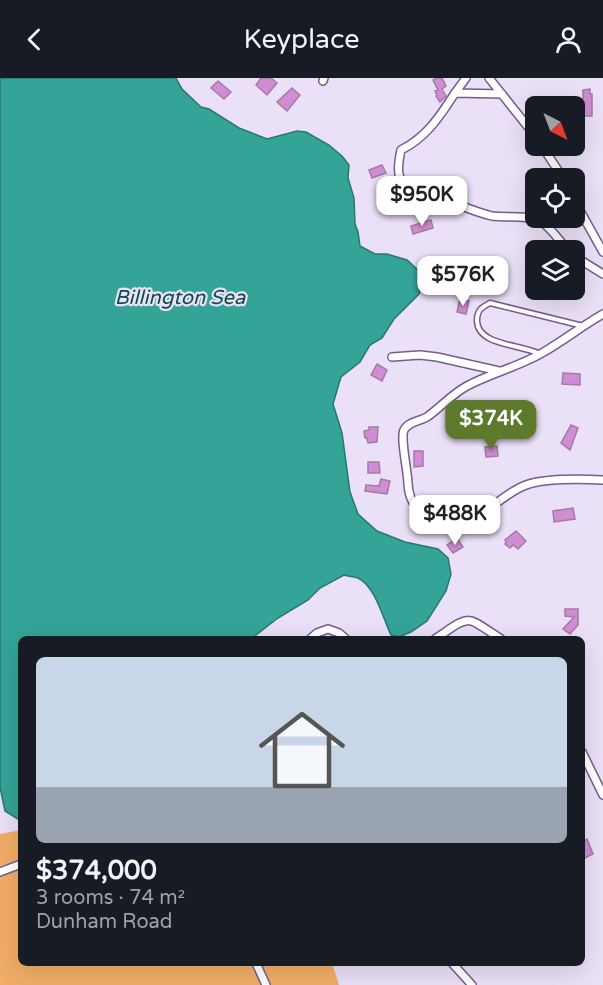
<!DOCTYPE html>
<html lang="en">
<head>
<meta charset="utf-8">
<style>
	:root { --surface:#171b24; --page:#20242c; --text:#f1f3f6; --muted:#9ea1a6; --line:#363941; --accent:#5e792c }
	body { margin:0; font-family:"Varela Round",sans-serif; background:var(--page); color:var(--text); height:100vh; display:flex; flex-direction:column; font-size:22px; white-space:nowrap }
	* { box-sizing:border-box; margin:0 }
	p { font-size:20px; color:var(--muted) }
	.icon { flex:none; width:33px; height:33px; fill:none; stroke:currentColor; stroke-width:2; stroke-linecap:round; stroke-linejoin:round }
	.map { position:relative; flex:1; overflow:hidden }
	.side { position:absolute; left:18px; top:558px; width:567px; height:330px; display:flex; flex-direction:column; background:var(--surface); border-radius:9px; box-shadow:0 6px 24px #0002 }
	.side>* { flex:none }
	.needle { width:39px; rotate:138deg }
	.buttons { position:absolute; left:525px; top:18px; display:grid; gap:12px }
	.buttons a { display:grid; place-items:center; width:60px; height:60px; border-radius:9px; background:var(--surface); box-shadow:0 6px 24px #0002; font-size:30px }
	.price { position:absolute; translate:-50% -51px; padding:0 14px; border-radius:12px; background:#fff; color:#222; font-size:20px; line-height:39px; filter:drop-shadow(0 2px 3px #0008) }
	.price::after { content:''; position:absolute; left:50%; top:36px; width:18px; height:14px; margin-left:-9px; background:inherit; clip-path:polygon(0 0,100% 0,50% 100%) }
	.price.selected { background:var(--accent); color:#fff }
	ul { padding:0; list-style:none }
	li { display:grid; align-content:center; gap:12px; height:318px; padding:0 18px }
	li+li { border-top:2px solid var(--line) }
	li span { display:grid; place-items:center; height:186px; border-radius:9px; color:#555 }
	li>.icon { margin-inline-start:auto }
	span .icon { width:108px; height:108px; fill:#fffc; stroke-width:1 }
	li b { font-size:26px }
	header { display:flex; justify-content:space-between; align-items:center; height:78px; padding:0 18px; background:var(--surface); font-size:27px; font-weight:600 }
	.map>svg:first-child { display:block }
	.green { fill:#f1ad66 }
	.water { fill:#34a398; stroke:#2b7674; stroke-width:1.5 }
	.building { fill:#d18dd3; stroke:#a57aa5; stroke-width:1.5 }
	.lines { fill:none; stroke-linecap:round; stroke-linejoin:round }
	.lane-casing { stroke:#755d8f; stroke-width:7 }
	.street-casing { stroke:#755d8f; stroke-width:10 }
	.lane { stroke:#fff; stroke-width:4 }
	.street { stroke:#fff; stroke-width:7 }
	.labels { text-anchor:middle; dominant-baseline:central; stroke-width:4.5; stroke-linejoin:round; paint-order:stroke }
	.water-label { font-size:20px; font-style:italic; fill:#0c4c46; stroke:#eae0f7 }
</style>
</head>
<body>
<header><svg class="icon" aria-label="back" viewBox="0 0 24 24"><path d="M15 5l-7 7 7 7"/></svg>Keyplace<svg class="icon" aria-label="person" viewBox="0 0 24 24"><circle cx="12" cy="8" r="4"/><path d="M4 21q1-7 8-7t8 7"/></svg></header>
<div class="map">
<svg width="603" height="907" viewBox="0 0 603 907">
	<rect width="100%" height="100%" fill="#eae0f7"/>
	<path class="green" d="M21 752V885H332L339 907H0V756Z"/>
	<path class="water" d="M0 0H176L182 11 201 29 209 31 239 50 267 61 297 53 306 54 329 67 342 78 349 87 348 100 354 120 355 146 358 154 360 168 375 176H387L407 182 419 193 423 203 419 216 394 241 382 260 370 267 360 284 341 299 333 326 342 355 350 414 358 436 377 453 405 464 438 471 448 480 451 496 446 513 427 543 411 554 399 559 391 557C383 540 375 508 358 500 354 499 348 498 344 497L320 510 308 522 278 540 251 561H21V743L5 733 0 709Z"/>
	<path class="building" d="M261 0H271L277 5 267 17 256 7Z
		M437 0H442L446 8 442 11 446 18 440 24 436 18 437 17 435 13 438 12 433 2Z
		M218 3 231 14 224 21 211 10Z
		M292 10 300 17 287 33 277 24Z
		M590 11V16H592V38H583V12Z
		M382 87 386 95 372 100 369 92Z
		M431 142 433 150 413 156 411 148Z
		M460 191 463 202 450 205 448 195Z
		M460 221 469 223 466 236 457 234Z
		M377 286 387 292 382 303 371 297Z
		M563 295 580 296V307L562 306Z
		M494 325 496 342 486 343 484 326Z
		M571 347 578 350 570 372 561 365Z
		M369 349H378L377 364 368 365 367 360H365L364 353 369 352Z
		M497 368 498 378 486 379 485 369Z
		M414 373H423V388L414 389Z
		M368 384H379L380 395H368Z
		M381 401 390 403 387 416 365 413 366 407 379 408Z
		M573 430 575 441 554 444 553 433Z
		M516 453 526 463 518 471 513 467 510 470 505 466 506 464 505 462Z
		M457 460 463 469 453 475 447 467Z
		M565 531H578V547L570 556 563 551 574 539 565 538Z
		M587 761 593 776 585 780 582 774V764Z"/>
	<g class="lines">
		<g class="lane-casing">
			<path id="lane" d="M540 276C521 266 478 268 477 243 477 232 481 230 490 225L583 248"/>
		</g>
		<g class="street-casing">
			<path id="street" d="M489 0 536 59
				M323 3 324 0
				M455 15 466 0
				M502 16 455 15C440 38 427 59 401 72 396 95 396 107 421 116 428 119 436 118 444 121 460 127 475 134 492 138 507 140 529 136 543 145 552 151 560 164 568 172
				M542 68 563 100
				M574 122 603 174
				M574 178 603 196
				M603 236C582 248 563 263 542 275 518 289 491 295 467 308 452 316 441 329 427 339 420 343 408 344 404 352 400 360 408 394 408 406 409 426 421 440 441 443 482 450 494 419 526 407 546 400 581 401 603 402
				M392 279 420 277 437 279 499 293
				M310 561 317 555 328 551 339 555 346 561
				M435 561C472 536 464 537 501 561
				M582 674 603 717
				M0 794 21 786
				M256 885 266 907
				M452 885 472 907"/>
		</g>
		<use href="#lane" class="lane"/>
		<use href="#street" class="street"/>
	</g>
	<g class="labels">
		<g class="water-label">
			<text x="180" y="220">Billington Sea</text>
		</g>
	</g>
</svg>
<div class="buttons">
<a><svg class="needle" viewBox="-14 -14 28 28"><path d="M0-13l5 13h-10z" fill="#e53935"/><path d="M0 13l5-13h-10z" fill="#9ea1a6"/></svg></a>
<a><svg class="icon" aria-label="locate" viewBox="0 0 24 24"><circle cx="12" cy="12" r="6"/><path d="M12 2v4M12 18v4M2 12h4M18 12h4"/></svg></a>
<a><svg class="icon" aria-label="layers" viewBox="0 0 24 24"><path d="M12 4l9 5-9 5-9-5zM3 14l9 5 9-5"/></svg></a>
</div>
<b class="price" style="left:422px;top:149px">$950K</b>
<b class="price" style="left:463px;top:229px">$576K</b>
<b class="price selected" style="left:491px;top:373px">$374K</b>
<b class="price" style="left:455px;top:468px">$488K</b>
<section class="side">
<ul>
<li><span style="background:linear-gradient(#c9d6e8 70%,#9aa5b1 0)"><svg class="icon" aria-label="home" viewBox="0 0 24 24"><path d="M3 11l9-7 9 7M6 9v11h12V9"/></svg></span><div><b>$374,000</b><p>3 rooms · 74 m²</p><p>Dunham Road</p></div></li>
</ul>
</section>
</div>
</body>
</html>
